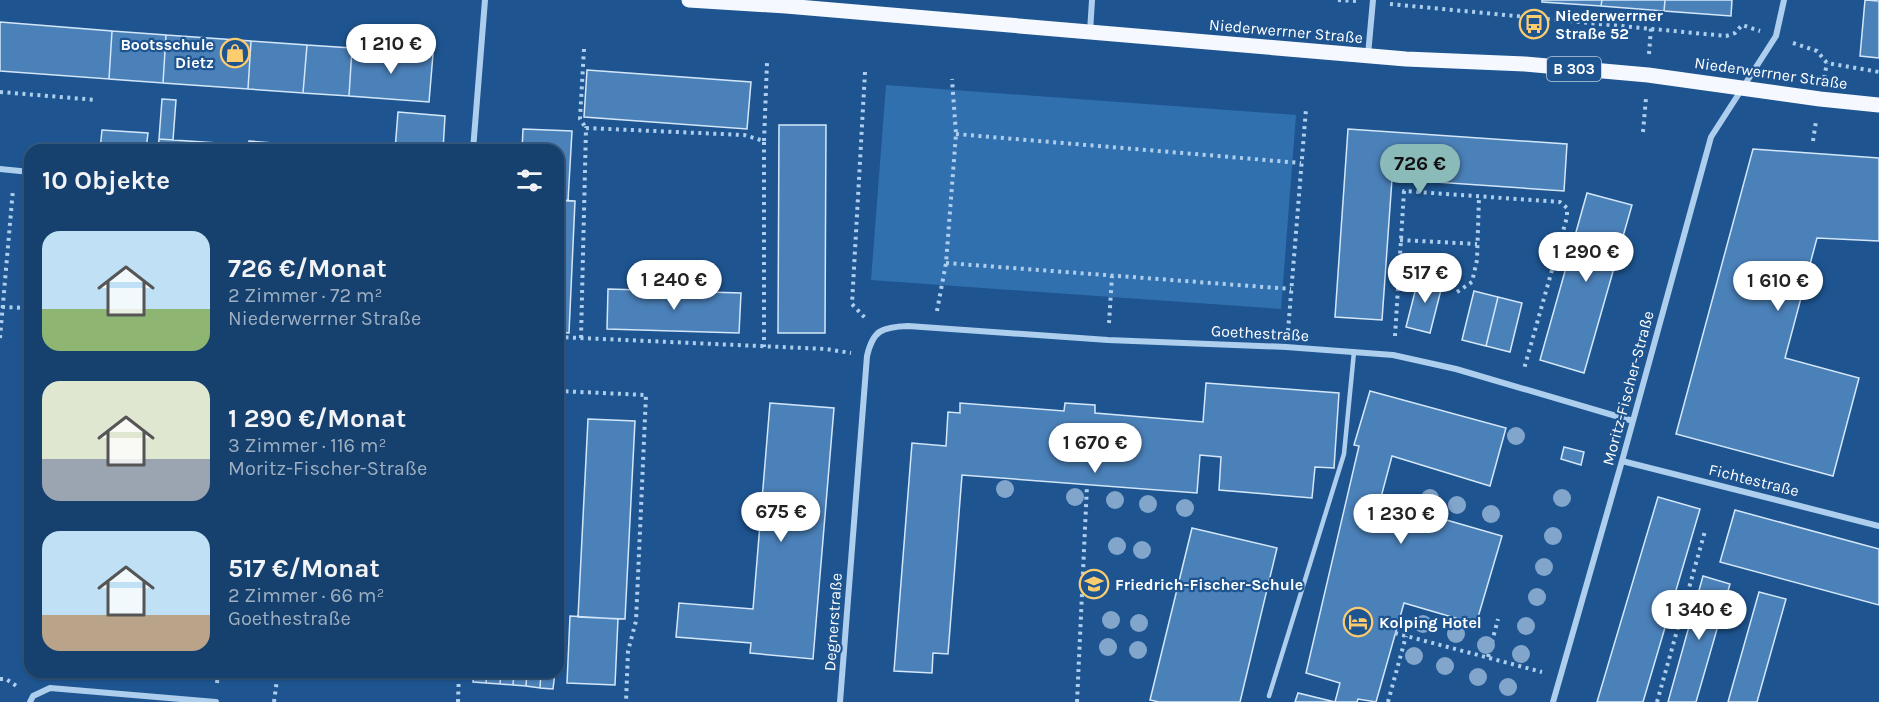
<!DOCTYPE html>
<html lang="de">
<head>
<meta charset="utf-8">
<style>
	:root { --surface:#16406d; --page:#234b75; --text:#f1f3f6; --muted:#9eafc2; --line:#355980; --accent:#8bbbb9 }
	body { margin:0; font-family:Karla,sans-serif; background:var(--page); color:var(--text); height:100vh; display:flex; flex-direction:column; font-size:22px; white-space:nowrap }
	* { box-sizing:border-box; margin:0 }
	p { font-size:20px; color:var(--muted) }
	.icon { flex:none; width:33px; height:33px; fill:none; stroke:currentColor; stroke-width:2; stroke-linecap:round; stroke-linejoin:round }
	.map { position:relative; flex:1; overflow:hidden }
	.side { position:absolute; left:24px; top:144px; width:540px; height:534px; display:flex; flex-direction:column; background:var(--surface); border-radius:18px; box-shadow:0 2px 4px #0004,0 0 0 2px var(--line) }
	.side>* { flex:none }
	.price { position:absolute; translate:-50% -51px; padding:0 14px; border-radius:21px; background:#fff; color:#222; font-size:20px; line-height:39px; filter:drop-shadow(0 2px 3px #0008) }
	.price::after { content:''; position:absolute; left:50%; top:36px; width:18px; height:14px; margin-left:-9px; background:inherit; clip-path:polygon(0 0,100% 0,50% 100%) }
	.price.on { background:var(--accent); color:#111 }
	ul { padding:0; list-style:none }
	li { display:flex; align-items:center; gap:18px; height:150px; padding:0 18px }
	li span { display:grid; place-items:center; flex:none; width:168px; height:120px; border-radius:18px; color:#555 }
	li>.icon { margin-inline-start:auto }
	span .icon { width:72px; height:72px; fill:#fffc; stroke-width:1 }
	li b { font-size:26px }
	h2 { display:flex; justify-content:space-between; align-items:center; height:72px; padding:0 18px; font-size:26px }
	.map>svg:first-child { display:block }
	.green { fill:#3170ae }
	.building { fill:#4b81b9; stroke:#d4e7fa; stroke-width:1.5 }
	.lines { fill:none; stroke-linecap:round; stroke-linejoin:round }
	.path { stroke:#aeceed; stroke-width:4; stroke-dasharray:3 4.5; stroke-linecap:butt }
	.service { stroke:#aeceed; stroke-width:4.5 }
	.minor { stroke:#aeceed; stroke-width:6 }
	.primary { stroke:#f5f9ff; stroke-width:15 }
	.tree { fill:#82a5cb }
	.labels { text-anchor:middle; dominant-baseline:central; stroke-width:4.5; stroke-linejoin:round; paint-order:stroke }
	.shield { fill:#1e5591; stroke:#bcccde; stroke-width:1.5 }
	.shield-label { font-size:15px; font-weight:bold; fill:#fff }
	.poi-label { font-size:16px; font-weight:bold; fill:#fff; stroke:#1e5591; text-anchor:start }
	.street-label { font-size:16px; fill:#fff; stroke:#1e5591 }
</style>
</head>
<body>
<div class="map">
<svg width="1879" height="702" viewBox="0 0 1879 702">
	<rect width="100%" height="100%" fill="#1e5591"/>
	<path class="green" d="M886 85 1296 115 1281 309 871 280Z"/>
	<path class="building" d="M1542 0H1602L1601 6 1542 2Z
		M1602 0H1665L1664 11 1601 6Z
		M1665 0H1732L1731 16 1664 11Z
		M1865 0 1879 1V58L1860 56Z
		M0 22 112 31 109 79 0 71Z
		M112 31 166 35 163 83 109 79Z
		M166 35 251 41 248 89 163 83Z
		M251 41 307 45 303 93 248 89Z
		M307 45 352 48 349 96 303 93Z
		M352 48 433 54 429 102 349 96Z
		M587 70 751 82 747 129 584 117Z
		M162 99 176 100 173 140 159 139Z
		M398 112 445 116 443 150H395Z
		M779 125H826L825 333H778Z
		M523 129 572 131 568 201 558 200V150H522Z
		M1348 129 1567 144 1564 191 1392 179 1382 320 1335 317Z
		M102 130 148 133 146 150H100Z
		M159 139 232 144V150H158Z
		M249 141 299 145 298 150H248Z
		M55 144 101 147 100 150H54Z
		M299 145 346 148V150H298Z
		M1753 149 1879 158V241L1817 238 1785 358 1859 378 1833 476 1676 434Z
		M1587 193 1632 205 1584 373 1540 360Z
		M558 200 575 201 569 333 558 332Z
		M1419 276 1443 282 1430 333 1406 327Z
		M608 289 741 293 739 333 607 329Z
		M1474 291 1498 297 1486 346 1462 340Z
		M1498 297 1522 303 1510 352 1486 346Z
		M1206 383 1339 393 1334 468 1315 467 1312 498 1219 490 1221 457 1200 455 1197 493 962 475 948 654 933 653 932 673 894 671 912 443 946 446 948 412 960 413V403L1064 411 1065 403 1095 405V413L1203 422Z
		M1370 391 1506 428 1490 486 1392 456 1376 516 1383 518 1408 503 1425 530 1429 515 1502 536 1476 624 1404 603 1376 702 1358 699 1357 702H1295L1298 693 1335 702 1340 683 1306 673 1359 446 1354 445Z
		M770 403 834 408 813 659 750 653 751 643 676 637 679 603 753 609Z
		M588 419 635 421 625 619 578 617Z
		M1564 447 1584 452 1581 465 1561 459Z
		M1658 497 1700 509 1643 702H1597Z
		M1735 510 1879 549V605L1720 562Z
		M1192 528 1277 548 1240 702H1159L1150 700Z
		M1703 576 1730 584 1696 702H1668Z
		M1759 592 1786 599 1757 702H1728Z
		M570 616 618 619 615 685 567 683Z
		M474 672H487L486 683 473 682Z
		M487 672H501L500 684 486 683Z
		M501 672H514L513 685 500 684Z
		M514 672H527L526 686 513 685Z
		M527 672H541L540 688 526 686Z
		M541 672H555L553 689 540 688Z"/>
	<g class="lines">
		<path class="path" d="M1338 0 1356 1
			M1390 4 1726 36 1735 33 1742 25 1760 31
			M1793 43 1817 51 1827 63 1879 72
			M584 49 580 119 586 128
			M1649 54 1651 28
			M865 72 852 304 867 320
			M1824 78 1827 63
			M0 92 97 100
			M1643 132 1646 98
			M956 134 1301 163
			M764 141 767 63
			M1813 141 1816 121
			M1400 240 1477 244
			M946 263 1291 289
			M1457 292 1472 282 1477 260 1479 197
			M2 307 30 308
			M937 311 946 263 956 134 952 79
			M1109 323 1112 276
			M1288 331 1306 109
			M1395 336 1404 191 1560 202 1567 208V217L1524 369
			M558 337 826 349 851 353
			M0 338 13 189
			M581 338 586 128 744 135 764 141V347
			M558 391 646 395 636 621 628 651 626 702
			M1395 633 1542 672
			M1488 657 1498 619
			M0 679H6L18 687
			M217 683 218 672
			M274 702 278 672
			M458 702 459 672
			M1077 702 1087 485
			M1388 702 1406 636
			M1657 702 1705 531"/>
		<path class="service" d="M1269 696 1344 454 1354 352"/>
		<path class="minor" d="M1090 32 1092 0
			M1368 55 1373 0
			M473 150 485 0
			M0 169 30 172
			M1622 461 1879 526
			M30 702 33 696 50 688 216 702
			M840 702 867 356C873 330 882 327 908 326L1108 340 1286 347 1393 355 1456 369 1633 421
			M1553 702 1622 461 1711 137 1776 36 1784 0"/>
		<path class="primary" d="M689 0 786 6 1406 59 1525 64 1648 75 1820 99 1879 105"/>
	</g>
	<g class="tree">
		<circle cx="1516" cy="436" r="9"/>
		<circle cx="1005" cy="489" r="9"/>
		<circle cx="1075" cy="497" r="9"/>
		<circle cx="1430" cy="498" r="9"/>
		<circle cx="1562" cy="498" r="9"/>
		<circle cx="1115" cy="500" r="9"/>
		<circle cx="1148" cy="504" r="9"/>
		<circle cx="1457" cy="505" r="9"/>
		<circle cx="1185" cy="508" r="9"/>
		<circle cx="1491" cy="514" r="9"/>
		<circle cx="1553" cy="536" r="9"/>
		<circle cx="1117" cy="546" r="9"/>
		<circle cx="1142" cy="550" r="9"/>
		<circle cx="1544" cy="567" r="9"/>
		<circle cx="1537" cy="597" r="9"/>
		<circle cx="1111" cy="620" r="9"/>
		<circle cx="1139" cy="623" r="9"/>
		<circle cx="1423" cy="624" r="9"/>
		<circle cx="1526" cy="626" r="9"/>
		<circle cx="1456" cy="634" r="9"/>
		<circle cx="1486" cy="645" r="9"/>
		<circle cx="1108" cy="647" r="9"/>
		<circle cx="1138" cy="650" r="9"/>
		<circle cx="1521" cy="654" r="9"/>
		<circle cx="1414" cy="656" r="9"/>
		<circle cx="1445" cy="666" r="9"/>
		<circle cx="1478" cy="677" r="9"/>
		<circle cx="1508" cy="687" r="9"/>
	</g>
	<defs>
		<g id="bus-ring" transform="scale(1.5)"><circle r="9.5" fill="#1e5591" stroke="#fccc6e" stroke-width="1.5"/><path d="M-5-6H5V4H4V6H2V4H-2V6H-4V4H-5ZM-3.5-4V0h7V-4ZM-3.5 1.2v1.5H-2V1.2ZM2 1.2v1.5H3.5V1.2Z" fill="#fccc6e"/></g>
		<g id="shop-ring" transform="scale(1.5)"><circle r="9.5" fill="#1e5591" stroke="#fccc6e" stroke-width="1.5"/><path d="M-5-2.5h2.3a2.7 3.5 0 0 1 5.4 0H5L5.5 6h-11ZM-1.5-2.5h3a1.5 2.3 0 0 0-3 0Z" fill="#fccc6e"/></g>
		<g id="school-ring" transform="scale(1.5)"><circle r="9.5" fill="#1e5591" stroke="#fccc6e" stroke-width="1.5"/><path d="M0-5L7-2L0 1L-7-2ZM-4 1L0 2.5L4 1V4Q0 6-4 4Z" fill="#fccc6e"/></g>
		<g id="hotel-ring" transform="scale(1.5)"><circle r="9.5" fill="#1e5591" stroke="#fccc6e" stroke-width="1.5"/><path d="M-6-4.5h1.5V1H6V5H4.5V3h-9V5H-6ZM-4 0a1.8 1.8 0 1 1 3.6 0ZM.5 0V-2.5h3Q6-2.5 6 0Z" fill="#fccc6e"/></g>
	</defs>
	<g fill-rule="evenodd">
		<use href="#bus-ring" x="1534" y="24"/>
		<use href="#shop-ring" x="235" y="53"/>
		<use href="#school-ring" x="1094" y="584"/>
		<use href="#hotel-ring" x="1358" y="622"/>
	</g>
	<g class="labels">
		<rect class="shield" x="1547" y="57" width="54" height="24" rx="4.5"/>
		<g class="shield-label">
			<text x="1574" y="69">B 303</text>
		</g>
		<g class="poi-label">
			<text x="1555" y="15">Niederwerrner<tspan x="1555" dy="18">Straße 52</tspan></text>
			<text x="214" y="44" text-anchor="end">Bootsschule<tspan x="214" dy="18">Dietz</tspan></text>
			<text x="1115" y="584">Friedrich-Fischer-Schule</text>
			<text x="1379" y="622">Kolping Hotel</text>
		</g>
		<g class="street-label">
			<text transform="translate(1286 31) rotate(5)">Niederwerrner Straße</text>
			<text transform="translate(1771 73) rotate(8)">Niederwerrner Straße</text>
			<text transform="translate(1260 333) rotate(3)">Goethestraße</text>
			<text transform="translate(1628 388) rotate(-75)">Moritz-Fischer-Straße</text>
			<text transform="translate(1754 480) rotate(14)">Fichtestraße</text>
			<text transform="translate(833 622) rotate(-86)">Degnerstraße</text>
		</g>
	</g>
</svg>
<b class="price" style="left:391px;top:75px">1 210 €</b>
<b class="price on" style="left:1420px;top:195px">726 €</b>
<b class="price" style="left:1586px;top:283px">1 290 €</b>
<b class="price" style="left:1425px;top:304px">517 €</b>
<b class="price" style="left:674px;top:311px">1 240 €</b>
<b class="price" style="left:1778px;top:312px">1 610 €</b>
<b class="price" style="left:1095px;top:474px">1 670 €</b>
<b class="price" style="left:781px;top:543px">675 €</b>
<b class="price" style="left:1401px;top:545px">1 230 €</b>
<b class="price" style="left:1699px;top:641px">1 340 €</b>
<section class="side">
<h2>10 Objekte<svg class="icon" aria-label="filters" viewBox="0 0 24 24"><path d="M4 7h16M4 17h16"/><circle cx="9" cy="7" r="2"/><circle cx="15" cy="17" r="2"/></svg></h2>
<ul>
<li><span style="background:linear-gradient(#bfe0f5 65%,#8fb573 0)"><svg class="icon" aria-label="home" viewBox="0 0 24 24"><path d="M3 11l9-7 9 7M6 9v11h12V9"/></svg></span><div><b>726 €/Monat</b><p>2 Zimmer · 72 m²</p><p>Niederwerrner Straße</p></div></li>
<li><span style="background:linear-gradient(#dfe7d0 65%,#9aa5b1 0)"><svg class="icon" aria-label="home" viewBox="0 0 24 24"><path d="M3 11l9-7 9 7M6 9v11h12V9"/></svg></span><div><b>1 290 €/Monat</b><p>3 Zimmer · 116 m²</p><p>Moritz-Fischer-Straße</p></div></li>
<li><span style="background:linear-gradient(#bfe0f5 70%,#b9a48a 0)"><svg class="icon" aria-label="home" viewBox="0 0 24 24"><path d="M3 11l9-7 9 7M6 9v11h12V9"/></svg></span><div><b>517 €/Monat</b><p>2 Zimmer · 66 m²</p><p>Goethestraße</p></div></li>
</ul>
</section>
</div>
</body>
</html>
